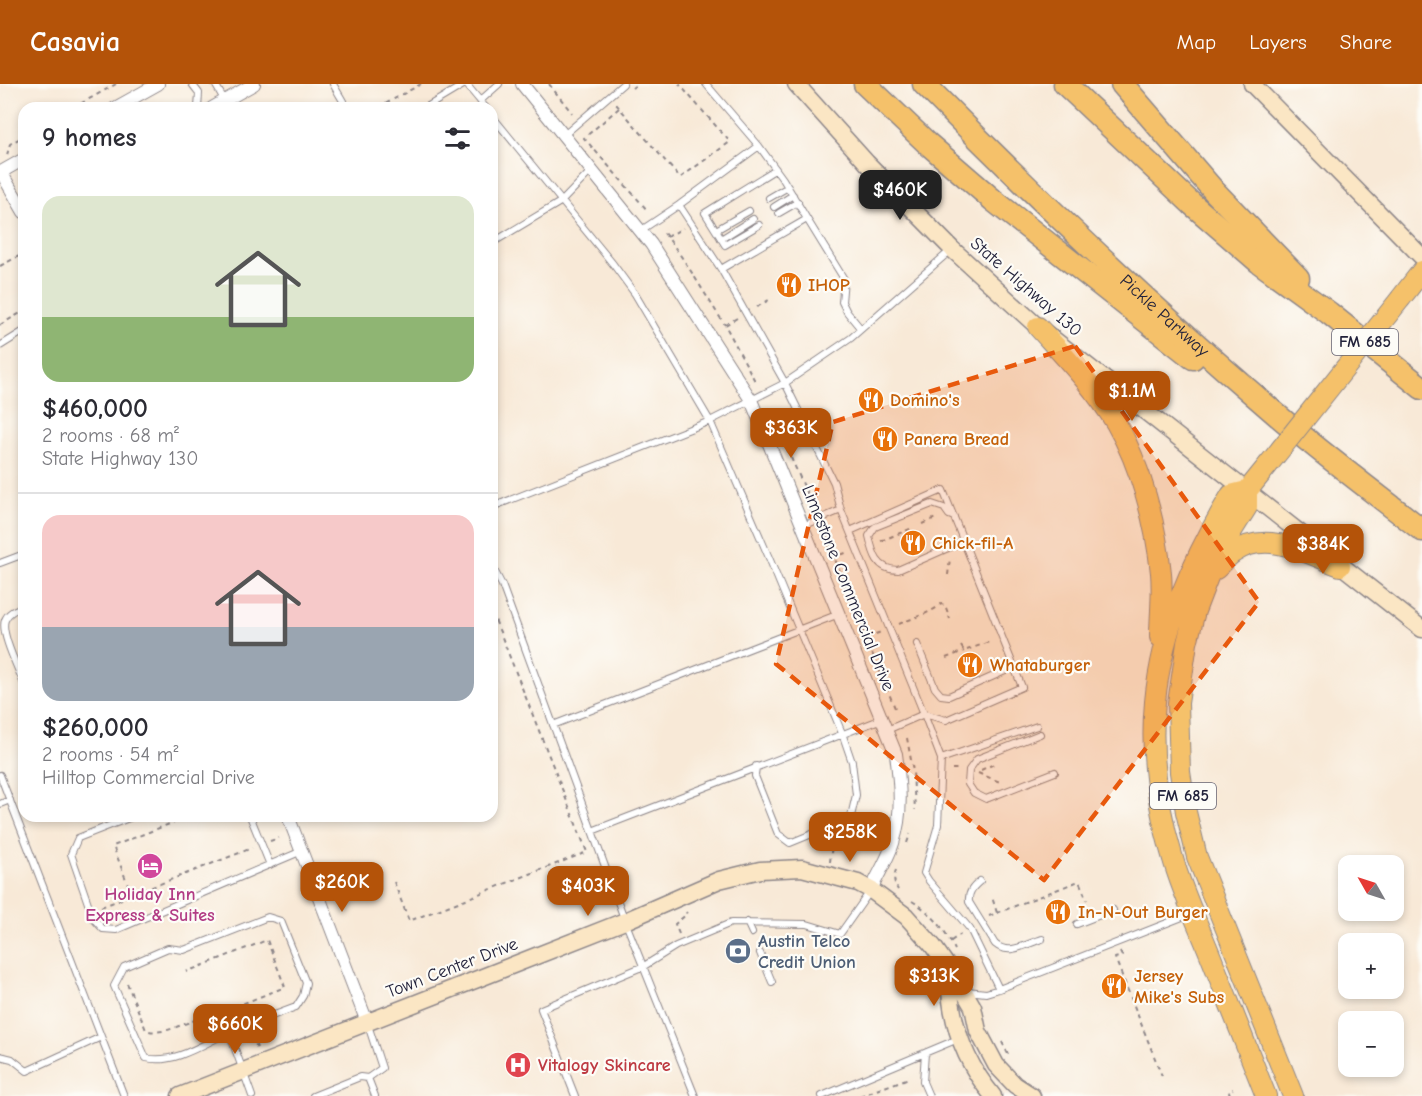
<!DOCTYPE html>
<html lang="en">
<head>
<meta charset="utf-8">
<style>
	:root { --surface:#fff; --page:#f7f7f7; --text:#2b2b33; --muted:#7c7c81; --line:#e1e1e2; --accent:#b45309 }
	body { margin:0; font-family:"Comic Neue",sans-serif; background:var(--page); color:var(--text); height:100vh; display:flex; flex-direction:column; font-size:22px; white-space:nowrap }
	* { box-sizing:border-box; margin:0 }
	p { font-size:20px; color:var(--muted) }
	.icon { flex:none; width:33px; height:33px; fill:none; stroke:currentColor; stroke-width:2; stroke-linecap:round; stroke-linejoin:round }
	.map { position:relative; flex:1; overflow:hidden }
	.sheet { position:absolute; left:18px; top:18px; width:480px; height:720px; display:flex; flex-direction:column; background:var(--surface); border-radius:18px; box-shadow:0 3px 9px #0003 }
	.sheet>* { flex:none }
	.needle { width:39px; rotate:309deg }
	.tools { position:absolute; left:1338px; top:771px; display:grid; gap:12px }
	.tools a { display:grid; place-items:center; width:66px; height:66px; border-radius:12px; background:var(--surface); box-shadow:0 3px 9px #0003; font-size:30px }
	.price { position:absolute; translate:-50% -51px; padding:0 14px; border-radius:12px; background:var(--accent); color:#fff; font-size:20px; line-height:39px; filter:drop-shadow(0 2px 3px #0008) }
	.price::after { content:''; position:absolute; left:50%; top:36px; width:18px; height:14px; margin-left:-9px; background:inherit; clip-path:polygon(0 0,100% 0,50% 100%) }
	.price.selected { background:#222; color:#fff }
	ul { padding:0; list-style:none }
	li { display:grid; align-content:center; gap:12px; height:318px; padding:0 24px }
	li+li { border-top:2px solid var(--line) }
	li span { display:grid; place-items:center; height:186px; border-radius:18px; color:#555 }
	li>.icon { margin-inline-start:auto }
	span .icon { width:108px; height:108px; fill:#fffc; stroke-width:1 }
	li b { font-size:26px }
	h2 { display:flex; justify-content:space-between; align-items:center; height:72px; padding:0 24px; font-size:26px }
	header { display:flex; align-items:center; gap:36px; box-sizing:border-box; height:84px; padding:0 30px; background:var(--accent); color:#fff }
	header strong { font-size:28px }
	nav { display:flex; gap:33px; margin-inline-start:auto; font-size:21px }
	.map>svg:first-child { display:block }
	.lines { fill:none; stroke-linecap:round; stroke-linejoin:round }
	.lane-casing { stroke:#8d8689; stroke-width:8 }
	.street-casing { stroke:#8d8689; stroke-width:14 }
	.secondary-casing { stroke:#8d8689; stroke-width:19 }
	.primary-casing { stroke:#8d8689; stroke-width:22 }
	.highway-casing { stroke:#8d8689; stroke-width:25 }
	.path { stroke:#8d8689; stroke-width:2; stroke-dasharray:4.5 4.5; stroke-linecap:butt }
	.lane { stroke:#fff; stroke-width:6 }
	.street { stroke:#fff; stroke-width:12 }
	.secondary { stroke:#fbe6c4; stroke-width:16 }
	.primary { stroke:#f5c16b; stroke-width:20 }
	.highway { stroke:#f5c16b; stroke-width:22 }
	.primary-bridge-casing { stroke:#8d8689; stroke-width:22; stroke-linecap:butt }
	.primary-bridge { stroke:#f5c16b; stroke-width:20 }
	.marked { fill:#e8590c; fill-opacity:0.2; stroke:#e8590c; stroke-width:4.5; stroke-dasharray:12 8; stroke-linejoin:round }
	.labels { text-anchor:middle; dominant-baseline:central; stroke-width:4.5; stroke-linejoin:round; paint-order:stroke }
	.shield { fill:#fdfcf7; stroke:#646373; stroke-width:1.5 }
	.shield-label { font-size:16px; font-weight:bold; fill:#22223b }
	.food-label { font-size:18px; font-weight:bold; fill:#c56008; stroke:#fdfcf7; text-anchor:start }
	.street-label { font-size:18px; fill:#22223b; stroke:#fdfcf7 }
	.hotel-label { font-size:18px; font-weight:bold; fill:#b23c85; stroke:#fdfcf7 }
	.service-label { font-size:18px; font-weight:bold; fill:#4e5e75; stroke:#fdfcf7; text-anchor:start }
	.health-label { font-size:18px; font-weight:bold; fill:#be3a42; stroke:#fdfcf7; text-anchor:start }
</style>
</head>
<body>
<header>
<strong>Casavia</strong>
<nav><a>Map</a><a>Layers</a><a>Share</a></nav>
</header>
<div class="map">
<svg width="1422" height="1012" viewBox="0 0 1422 1012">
	<rect width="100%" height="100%" fill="#fdfcf7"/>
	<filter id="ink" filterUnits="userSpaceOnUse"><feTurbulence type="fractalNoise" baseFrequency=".0167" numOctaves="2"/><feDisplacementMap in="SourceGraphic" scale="12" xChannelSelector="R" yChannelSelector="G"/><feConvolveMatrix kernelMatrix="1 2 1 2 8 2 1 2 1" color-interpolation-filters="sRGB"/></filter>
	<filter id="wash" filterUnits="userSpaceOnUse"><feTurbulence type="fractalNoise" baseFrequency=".008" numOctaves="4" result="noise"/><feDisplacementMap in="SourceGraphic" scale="24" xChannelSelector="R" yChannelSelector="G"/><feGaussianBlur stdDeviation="1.35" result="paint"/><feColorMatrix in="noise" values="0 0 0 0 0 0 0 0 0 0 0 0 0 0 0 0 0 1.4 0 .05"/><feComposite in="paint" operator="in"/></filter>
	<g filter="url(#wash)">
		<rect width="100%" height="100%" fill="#f8e9d7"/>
	</g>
	<g filter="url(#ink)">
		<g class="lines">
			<g class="lane-casing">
				<path id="lane" d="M192 0 199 9 198 24
					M215 0 229 24
					M333 0 347 24
					M466 0 486 24
					M480 17 499 0
					M425 24 465 0
					M492 32 613 180 635 210 710 337 770 476 842 649 852 678 856 711 844 762
					M564 51 623 0
					M759 62 783 95 807 135
					M769 114 788 103
					M679 121 721 185
					M774 123 793 111
					M779 129 798 118
					M759 141 725 161 705 129 776 85
					M716 146 749 127
					M640 147 679 121 759 62 706 0
					M721 155 753 135
					M492 159 562 117 592 86
					M0 262 24 247
					M492 423 710 337 785 299 851 254 950 167
					M841 426 834 399 785 299 721 185 807 135 844 195 842 218 847 228 861 245
					M954 433 949 431 944 424 932 420 875 443 869 452C873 470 877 486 898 486L964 457
					M803 442 841 426 924 630 887 646
					M850 447 943 406 1022 603 946 636 924 630 941 675 938 741 924 789 929 797 970 845 999 905
					M0 479 24 470
					M492 482 502 501 625 837 695 1012
					M24 522C17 525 8 528 5 536 0 549 19 586 24 600
					M917 560 935 604 941 611 949 612 1014 583
					M553 641 839 530
					M1040 650 977 675 969 686 968 700 974 709 986 715 1055 688
					M941 675 1037 642
					M756 682 755 692 778 750 790 759 851 734
					M0 691 124 1012
					M0 720 10 716
					M134 732 78 754 71 770 93 834 103 845 116 846 302 767
					M250 732 270 781
					M592 747 882 635
					M980 797C973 803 968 808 969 818L995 860C1009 872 1026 860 1042 855
					M747 838 752 849
					M1077 840 1113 826
					M760 869 772 898
					M967 907 986 909 999 905 1190 830
					M368 941 382 984 368 994
					M229 948C204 960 173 981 146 974L114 902 124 883 168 864 184 866 268 833 281 837 306 899 303 912 296 923 229 948 252 1012
					M925 969 923 998 929 1012
					M0 972 12 975 27 987 101 953
					M313 1012 360 993 368 994 375 1012
					M575 1012 541 925 644 882 676 862 731 839 807 840 840 850 871 806
					M822 1012 958 955"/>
			</g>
			<g class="street-casing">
				<path id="street" d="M522 0 651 160 751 316 896 670C900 700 903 729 893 759 888 775 878 790 871 806
					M115 24 158 0
					M212 24 254 0
					M24 75 1 88 24 128
					M288 732 367 938"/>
			</g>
			<g class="secondary-casing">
				<path id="secondary" d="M796 0 867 79 952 165 1038 243 1422 545
					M1252 0 1422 173
					M949 887C949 934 963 976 993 1012
					M180 1012 625 837 719 796 760 786 802 784 858 799 871 806 906 832 933 862 959 899 973 923 978 947 996 981 1015 1001 1032 1012"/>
			</g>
			<g class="primary-casing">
				<path id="primary" d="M1401 214 1422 187
					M1038 243C1065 273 1095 304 1116 339 1141 382 1156 440 1161 489 1163 510 1160 532 1160 553
					M1247 407V423L1227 455 1208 493 1195 527 1187 559 1178 619 1180 688 1186 728 1197 773 1293 1012
					M1216 485C1222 480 1227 473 1233 469 1267 445 1306 469 1340 482
					M1266 1012C1247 964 1228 916 1209 868 1197 838 1182 807 1173 775 1158 725 1150 670 1155 618 1162 543 1193 475 1231 411L1247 407 1268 381"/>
			</g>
			<g class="highway-casing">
				<g id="highway">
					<path d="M865 0 927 59 993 116 1193 274"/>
					<path id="s1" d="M924 0C1035 113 1149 221 1269 324 1318 367 1371 406 1422 446"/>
					<path d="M1065 0 1192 120 1259 178 1329 229 1422 304"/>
					<path d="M1122 0 1214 107 1298 194"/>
				</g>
			</g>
			<path class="path" d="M549 0 572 29
				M632 4 637 0
				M616 20 680 94 730 58 679 0
				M73 24 116 0
				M378 24 421 0
				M619 24 584 54 648 127
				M7 71 10 60 24 52
				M664 149C687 178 705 211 725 241
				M667 153 683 144
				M0 182 21 171
				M757 223 769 216
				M737 234 725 241 755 297
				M0 241 24 227
				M776 341 812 420
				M787 363 802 356
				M922 440 938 433
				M822 443 855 525
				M881 457 912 444
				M833 474 848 468
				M948 491 950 474
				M899 540C912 534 932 529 941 520L945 521 950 535
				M862 545 895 624
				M867 553 881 548
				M961 562 964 567 992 557
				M946 574 964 567
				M907 654 913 687 915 726
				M952 685H961
				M981 686 994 680
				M978 689 1000 698
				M270 757 279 754
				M907 759 910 750
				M830 778 833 751
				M896 786C893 794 894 799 898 806
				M394 798 409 837 587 768 492 528
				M132 811 113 762 190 732
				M912 817C931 828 945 845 955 866
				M101 823 252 764
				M997 829 1079 797 1087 816
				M989 832 997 829 992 813
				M679 850 675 840 687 830 686 828
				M951 857 961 850
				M1120 868 1122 872 1115 874 1162 992
				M127 899 146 946C166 953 185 936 206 934L285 903 267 856 186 888
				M252 952 257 964
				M1002 958 1009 972
				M860 1012 909 994
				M1230 1012 1229 1007 1233 1005"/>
			<use href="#lane" class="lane"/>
			<use href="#street" class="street"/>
			<use href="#secondary" class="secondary"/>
			<use href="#primary" class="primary"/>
			<use href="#highway" class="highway"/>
			<g class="primary-bridge-casing">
				<path id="primary-bridge" d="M1268 381 1401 214"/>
			</g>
			<use href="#primary-bridge" class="primary-bridge"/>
		</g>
	</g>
	<path class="marked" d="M1075 262 1259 518 1044 796 776 580 833 338Z"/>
	<defs>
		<g id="restaurant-disc" transform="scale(1.35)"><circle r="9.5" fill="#e8710a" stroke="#fdfcf7"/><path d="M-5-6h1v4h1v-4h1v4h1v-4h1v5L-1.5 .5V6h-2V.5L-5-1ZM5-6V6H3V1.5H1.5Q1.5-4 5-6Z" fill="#fff"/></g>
		<g id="hotel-disc" transform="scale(1.35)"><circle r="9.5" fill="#d1479c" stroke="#fdfcf7"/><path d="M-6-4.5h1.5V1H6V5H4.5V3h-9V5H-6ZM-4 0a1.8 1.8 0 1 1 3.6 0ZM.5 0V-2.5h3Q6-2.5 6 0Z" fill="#fff"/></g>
		<g id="bank-disc" transform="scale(1.35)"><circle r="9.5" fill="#5c6f8a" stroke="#fdfcf7"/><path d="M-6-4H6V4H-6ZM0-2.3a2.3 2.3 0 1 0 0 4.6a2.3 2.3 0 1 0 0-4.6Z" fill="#fff"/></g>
		<g id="hospital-disc" transform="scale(1.35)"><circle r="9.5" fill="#e0444e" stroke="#fdfcf7"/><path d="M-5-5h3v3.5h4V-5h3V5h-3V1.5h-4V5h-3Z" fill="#fff"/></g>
	</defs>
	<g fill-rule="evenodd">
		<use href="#restaurant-disc" x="789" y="201"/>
		<use href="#restaurant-disc" x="871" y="316"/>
		<use href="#restaurant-disc" x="885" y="355"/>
		<use href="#restaurant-disc" x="913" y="459"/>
		<use href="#restaurant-disc" x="970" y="581"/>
		<use href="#hotel-disc" x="150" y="782"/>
		<use href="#restaurant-disc" x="1058" y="828"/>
		<use href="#bank-disc" x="738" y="867"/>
		<use href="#restaurant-disc" x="1114" y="902"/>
		<use href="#hospital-disc" x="518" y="981"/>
	</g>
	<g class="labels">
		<g class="shield">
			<rect x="1332" y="245" width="66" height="26" rx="4.5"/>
			<rect x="1150" y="699" width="66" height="26" rx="4.5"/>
		</g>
		<g class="shield-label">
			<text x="1365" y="258">FM 685</text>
			<text x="1183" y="712">FM 685</text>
		</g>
		<g class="food-label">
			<text x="808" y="201">IHOP</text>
			<text x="890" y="316">Domino's</text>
			<text x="904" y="355">Panera Bread</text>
			<text x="932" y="459">Chick-fil-A</text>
			<text x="990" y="581">Whataburger</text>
			<text x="1078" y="828">In-N-Out Burger</text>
			<text x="1134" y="892">Jersey<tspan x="1134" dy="21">Mike's Subs</tspan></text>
		</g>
		<g class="street-label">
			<text transform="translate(1026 203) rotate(41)">State Highway 130</text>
			<text stroke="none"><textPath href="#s1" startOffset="334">Pickle Parkway</textPath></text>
			<text transform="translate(848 504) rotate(68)">Limestone Commercial Drive</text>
			<text transform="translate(452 884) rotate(-21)">Town Center Drive</text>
		</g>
		<g class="hotel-label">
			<text x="150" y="810">Holiday Inn<tspan x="150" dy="21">Express &amp; Suites</tspan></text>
		</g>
		<g class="service-label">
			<text x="758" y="857">Austin Telco<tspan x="758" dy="21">Credit Union</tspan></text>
		</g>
		<g class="health-label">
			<text x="538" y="981">Vitalogy Skincare</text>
		</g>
	</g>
</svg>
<div class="tools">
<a><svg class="needle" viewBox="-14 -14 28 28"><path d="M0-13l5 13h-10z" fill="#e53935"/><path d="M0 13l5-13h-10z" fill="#7c7c81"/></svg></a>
<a>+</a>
<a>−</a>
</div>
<b class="price selected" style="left:900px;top:137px">$460K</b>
<b class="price" style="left:1132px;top:338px">$1.1M</b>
<b class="price" style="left:791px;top:375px">$363K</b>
<b class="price" style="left:1323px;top:491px">$384K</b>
<b class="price" style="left:850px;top:779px">$258K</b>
<b class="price" style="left:342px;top:829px">$260K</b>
<b class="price" style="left:588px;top:833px">$403K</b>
<b class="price" style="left:934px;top:923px">$313K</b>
<b class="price" style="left:235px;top:971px">$660K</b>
<section class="sheet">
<h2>9 homes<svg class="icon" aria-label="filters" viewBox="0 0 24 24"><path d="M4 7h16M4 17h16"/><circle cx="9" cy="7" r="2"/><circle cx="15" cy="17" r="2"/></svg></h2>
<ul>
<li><span style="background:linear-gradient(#dfe7d0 65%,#8fb573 0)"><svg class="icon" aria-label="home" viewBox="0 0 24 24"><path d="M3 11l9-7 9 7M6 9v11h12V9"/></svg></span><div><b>$460,000</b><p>2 rooms · 68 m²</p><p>State Highway 130</p></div></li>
<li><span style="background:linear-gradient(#f6c9c9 60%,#9aa5b1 0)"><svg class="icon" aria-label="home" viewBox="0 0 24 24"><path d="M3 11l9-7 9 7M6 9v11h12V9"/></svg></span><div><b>$260,000</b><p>2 rooms · 54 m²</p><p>Hilltop Commercial Drive</p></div></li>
</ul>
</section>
</div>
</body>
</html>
